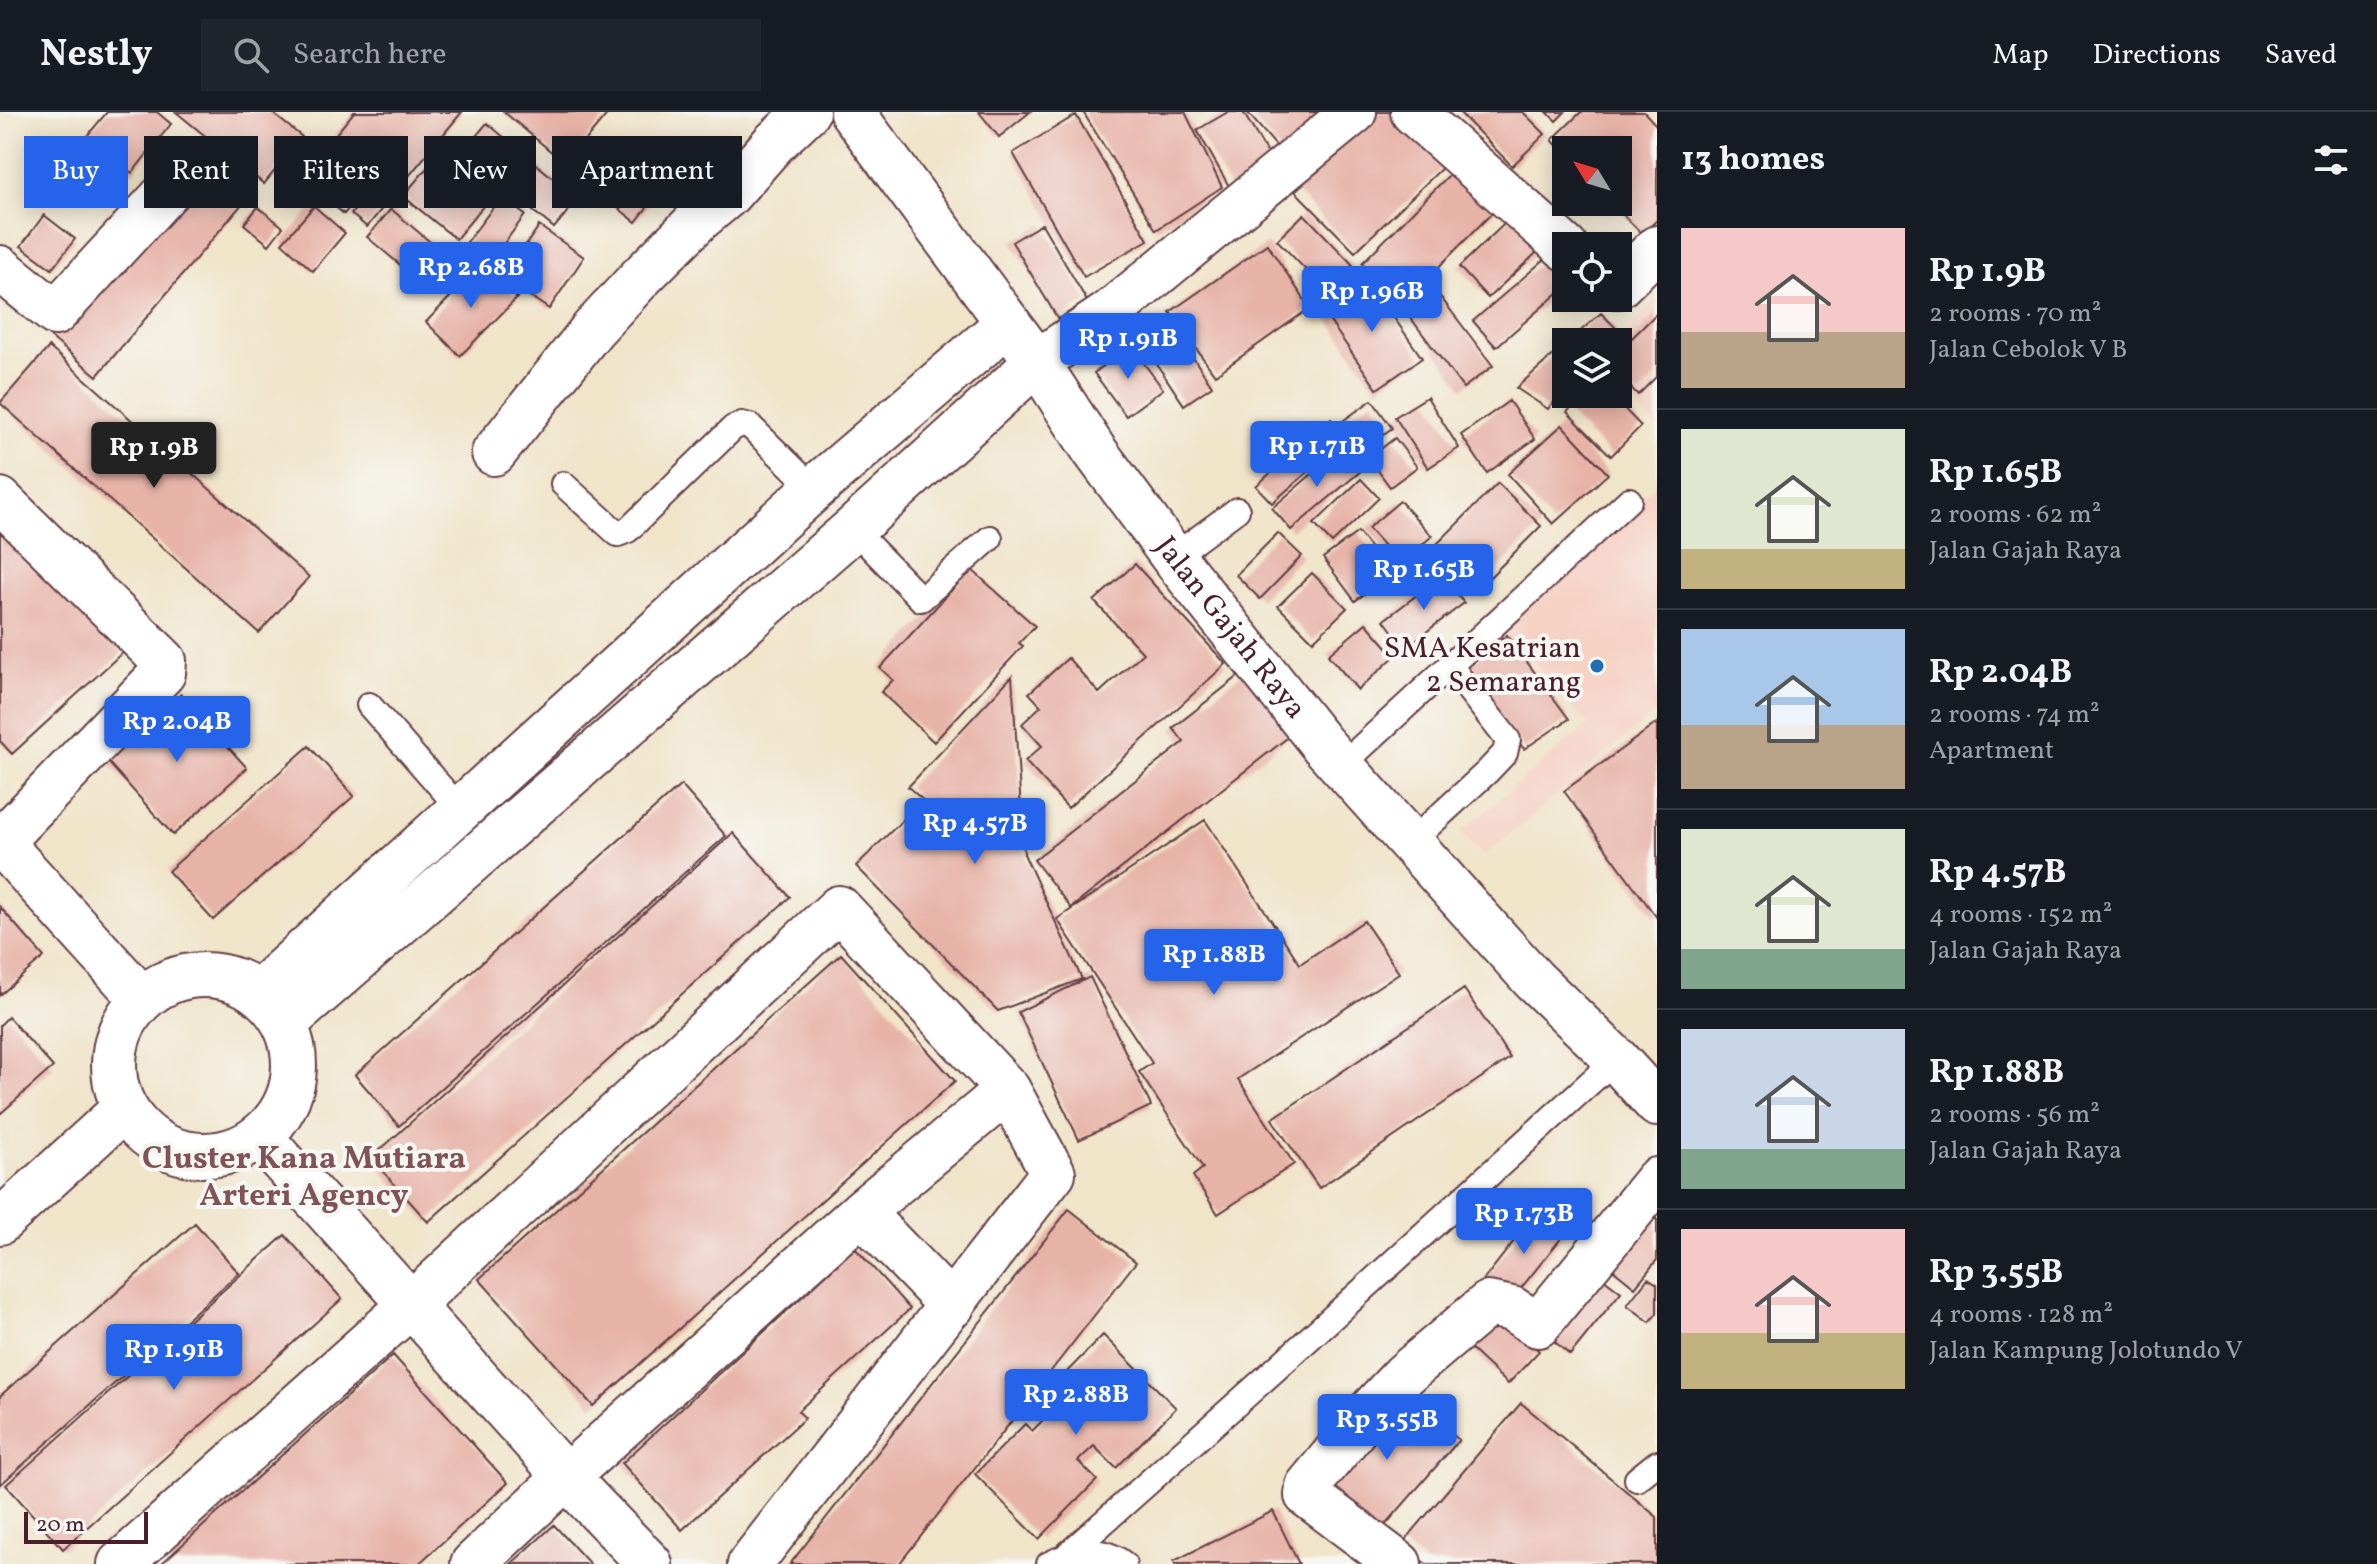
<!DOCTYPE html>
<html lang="en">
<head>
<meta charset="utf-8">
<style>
	:root { --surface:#171b24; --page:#20242c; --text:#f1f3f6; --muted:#9ea1a6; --line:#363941; --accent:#2563eb }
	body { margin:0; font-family:Vollkorn,serif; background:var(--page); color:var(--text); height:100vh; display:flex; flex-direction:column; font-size:30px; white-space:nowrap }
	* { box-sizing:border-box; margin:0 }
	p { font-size:26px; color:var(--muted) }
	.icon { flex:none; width:44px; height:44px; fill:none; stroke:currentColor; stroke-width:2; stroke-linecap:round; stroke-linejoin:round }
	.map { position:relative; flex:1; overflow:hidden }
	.side { display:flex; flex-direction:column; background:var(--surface); width:720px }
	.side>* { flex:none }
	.guide { position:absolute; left:24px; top:24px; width:760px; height:72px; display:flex; gap:16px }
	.needle { width:52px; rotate:308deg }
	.tools { position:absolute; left:1552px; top:24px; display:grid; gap:16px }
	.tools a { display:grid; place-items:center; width:80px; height:80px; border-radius:0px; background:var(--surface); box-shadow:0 4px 20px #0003; font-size:40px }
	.scale { position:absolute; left:24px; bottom:20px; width:124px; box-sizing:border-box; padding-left:8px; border:4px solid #4a1f2b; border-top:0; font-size:22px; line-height:28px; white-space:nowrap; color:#4a1f2b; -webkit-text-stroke:6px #f6f6f2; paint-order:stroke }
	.price { position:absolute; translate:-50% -68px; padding:0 18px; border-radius:8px; background:var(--accent); color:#fff; font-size:26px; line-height:52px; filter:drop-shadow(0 2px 4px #0008) }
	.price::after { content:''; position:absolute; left:50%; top:48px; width:24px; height:18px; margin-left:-12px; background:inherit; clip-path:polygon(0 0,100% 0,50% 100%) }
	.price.active { background:#222; color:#fff }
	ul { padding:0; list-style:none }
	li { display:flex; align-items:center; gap:24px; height:200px; padding:0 24px }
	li+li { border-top:2px solid var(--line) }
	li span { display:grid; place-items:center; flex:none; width:224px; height:160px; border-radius:0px; color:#555 }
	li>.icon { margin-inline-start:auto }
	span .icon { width:96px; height:96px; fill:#fffc; stroke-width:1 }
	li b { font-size:34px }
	h2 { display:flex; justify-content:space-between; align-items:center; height:96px; padding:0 24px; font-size:34px }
	.chip { padding:0 28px; border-radius:0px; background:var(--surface); box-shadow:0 4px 20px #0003; font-size:28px; line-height:72px }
	.chip.active { background:var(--accent); color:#fff }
	header { display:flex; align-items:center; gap:48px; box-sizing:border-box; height:112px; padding:0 40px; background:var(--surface); border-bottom:2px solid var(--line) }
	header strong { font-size:38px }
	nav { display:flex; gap:44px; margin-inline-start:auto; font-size:28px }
	.search { width:560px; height:72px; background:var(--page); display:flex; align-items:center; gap:20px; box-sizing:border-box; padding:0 28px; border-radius:0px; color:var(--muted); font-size:30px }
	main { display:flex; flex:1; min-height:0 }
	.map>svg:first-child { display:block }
	.built { fill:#f6d2c5 }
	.building { fill:#e7b3a7 }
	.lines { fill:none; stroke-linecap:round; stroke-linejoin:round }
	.service-casing { stroke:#633d43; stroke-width:28 }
	.minor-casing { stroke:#633d43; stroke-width:48 }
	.secondary-casing { stroke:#633d43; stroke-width:48 }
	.service { stroke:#fff; stroke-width:24 }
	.minor { stroke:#fff; stroke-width:44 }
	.secondary { stroke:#fff; stroke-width:44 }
	.poi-dot { fill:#1f6fb2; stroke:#f6f6f2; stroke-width:3 }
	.labels { text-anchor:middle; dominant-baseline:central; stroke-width:8; stroke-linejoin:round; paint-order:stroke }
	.street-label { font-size:30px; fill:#4a1f2b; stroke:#f6f6f2 }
	.poi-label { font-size:30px; fill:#4a1f2b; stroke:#f6f6f2; text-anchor:end }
	.neighbourhood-label { font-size:32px; font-weight:bold; fill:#815356; stroke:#f6f6f2 }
</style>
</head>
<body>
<header>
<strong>Nestly</strong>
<div class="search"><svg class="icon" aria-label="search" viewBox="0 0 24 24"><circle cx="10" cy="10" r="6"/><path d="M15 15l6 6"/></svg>Search here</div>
<nav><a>Map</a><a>Directions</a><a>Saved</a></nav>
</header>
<main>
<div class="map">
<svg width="1657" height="1452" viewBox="0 0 1657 1452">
	<rect width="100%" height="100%" fill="#f6f6f2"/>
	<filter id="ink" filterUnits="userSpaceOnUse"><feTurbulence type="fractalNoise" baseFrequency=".0125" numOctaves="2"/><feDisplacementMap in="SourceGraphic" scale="16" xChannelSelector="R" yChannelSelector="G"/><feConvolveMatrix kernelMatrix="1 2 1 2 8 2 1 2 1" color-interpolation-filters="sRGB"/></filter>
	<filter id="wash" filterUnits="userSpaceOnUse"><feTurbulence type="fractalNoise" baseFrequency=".006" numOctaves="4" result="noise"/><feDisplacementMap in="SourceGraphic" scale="32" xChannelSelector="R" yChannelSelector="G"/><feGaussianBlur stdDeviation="1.8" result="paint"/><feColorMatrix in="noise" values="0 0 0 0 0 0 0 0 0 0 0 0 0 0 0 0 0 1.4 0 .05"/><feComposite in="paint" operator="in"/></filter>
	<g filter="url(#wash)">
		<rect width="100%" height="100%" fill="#f0e4c9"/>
		<path class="built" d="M1657 186V316L1618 276V231Z
			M1657 371V599L1484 744 1460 720 1588 613 1499 510Z"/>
		<g id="blocks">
			<path class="building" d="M107 0H157L171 12 132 61 87 24Z
				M176 0H271L302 25 264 72Z
				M354 0H462L399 76 335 23Z
				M504 0H609L566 52Z
				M979 0H1030L999 25Z
				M1083 0H1185L1222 75 1156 118Z
				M1228 0H1243L1273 51 1230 76 1197 18Z
				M1247 0H1331L1283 42Z
				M1376 0H1392L1444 54 1355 140 1295 79Z
				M1459 0H1523L1545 22 1512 54Z
				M1547 0H1565L1556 9Z
				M1581 0H1644L1657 14V108L1642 122 1611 90H1618V38H1566V43L1552 28Z
				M1076 3 1148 128 1084 165 1013 41Z
				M487 11 578 87 554 116 462 41Z
				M326 26 374 65 344 102 296 62Z
				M583 36 613 60 597 80 567 56Z
				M632 47 664 73 636 110 603 84Z
				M432 50 485 92 456 127 403 84Z
				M194 51 242 92 97 264 48 223Z
				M1455 57 1496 97 1403 191 1362 151Z
				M382 65 397 78 367 115 351 102Z
				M501 85 525 103 491 149 467 130Z
				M314 94 345 121 313 159 282 131Z
				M258 95 283 115 269 133 244 112Z
				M391 97 441 139 417 167 367 125Z
				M1520 97 1549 129 1488 186 1459 155Z
				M1304 102 1353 153 1326 179 1277 128Z
				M44 103 75 127 52 157 21 134Z
				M1042 112 1087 189 1058 207 1012 130Z
				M539 114 584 145 549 197 503 166Z
				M1267 132 1310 196 1215 263 1170 200Z
				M1553 140 1566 155V174L1496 235 1473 209Z
				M482 152 517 186 460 244 426 210Z
				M1367 167 1422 246 1377 277 1322 198Z
				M1439 183 1493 254 1463 276 1410 205Z
				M1601 201 1617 217 1606 230H1568Z
				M1657 201V264L1638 283 1618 262V240Z
				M1170 211 1212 274 1184 293 1142 230Z
				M1566 232V276L1548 297 1516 276Z
				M1131 234 1163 277 1126 304 1094 261Z
				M49 235 309 465 259 521 0 291Z
				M1585 282H1610L1641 314 1611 344 1567 300Z
				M1427 285 1459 336 1428 356 1395 305Z
				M1372 288 1392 316 1360 339 1340 311Z
				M1509 289 1535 327 1487 361 1461 323Z
				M1331 307 1346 327 1272 391 1256 374Z
				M1562 313 1608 362 1553 412 1508 362Z
				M1395 326 1417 355 1390 375 1369 346Z
				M1344 335 1362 358 1291 418 1272 396Z
				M1361 367 1379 386 1332 431 1314 412Z
				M1498 371 1541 414 1479 476 1436 433Z
				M1400 389 1432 424 1400 452 1368 416Z
				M0 409 122 541 12 642 0 629Z
				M1358 420 1391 462 1355 489 1323 446Z
				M1278 421 1302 444 1260 487 1236 463Z
				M1135 452 1226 552 1068 696 1025 649 1042 634 1022 612 1041 594 1029 581 1068 546 1099 581 1143 541 1094 489Z
				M971 457 1035 514 1019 531 1023 534 934 630 881 580 893 568 880 556Z
				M1312 461 1347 496 1313 529 1278 494Z
				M1442 464 1464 491 1405 536 1384 508Z
				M1366 511 1395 544 1358 578 1328 543Z
				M1507 523 1569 607 1524 637 1463 558Z
				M1244 560 1292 622 1071 796 1034 748 1184 630 1173 616Z
				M1012 564 1024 742 1082 867 998 899 856 754 923 688 908 675Z
				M181 582 247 656 173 723 107 649Z
				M1657 611V806L1564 679Z
				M309 634 354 684 213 808 168 759Z
				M681 673 726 724 399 1014 355 963Z
				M1205 708 1300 852 1364 809 1399 861 1238 967 1294 1052 1218 1102 1193 1064 1203 1056 1139 960 1152 951 1057 807Z
				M733 721 790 785 428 1110 371 1046Z
				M0 795 44 845 0 883Z
				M841 842 955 969 593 1294 479 1167Z
				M1090 865 1151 994 1079 1028 1018 900Z
				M1464 877 1510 946 1319 1076 1272 1007Z
				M8 905 53 955 0 1002V913Z
				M1657 1080V1148L1635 1175 1599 1146Z
				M1069 1097 1136 1150 1044 1268 899 1452H790Z
				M1539 1097 1567 1119 1509 1191 1482 1170Z
				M195 1111 239 1161 0 1373V1284Z
				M285 1123 342 1187 63 1437 6 1373Z
				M855 1136 910 1197 798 1299 805 1306 682 1418 622 1351Z
				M1590 1156 1621 1180 1570 1243 1540 1217Z
				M1648 1166 1657 1172V1201L1650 1210 1627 1193Z
				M1494 1196 1539 1239 1508 1272 1462 1229Z
				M1103 1223 1176 1296 1116 1356 1094 1334 1078 1349 1097 1368 1039 1427 975 1362 1025 1312 1032 1319 1064 1287 1052 1275Z
				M393 1243 508 1371 424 1447 418 1452H161Z
				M1399 1276 1459 1328 1375 1425 1315 1372Z
				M1521 1291 1657 1405V1452H1426L1402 1432Z
				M1273 1399 1299 1452H1175L1174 1449Z
				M554 1413 590 1452H511L520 1444Z"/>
		</g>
	</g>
	<g filter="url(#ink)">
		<use href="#blocks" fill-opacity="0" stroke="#633d43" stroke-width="2"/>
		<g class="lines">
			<g class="service-casing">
				<path id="service" d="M563 372 618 422 628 418 733 316 742 312 750 314 814 377
					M853 417 921 487 990 426
					M1173 445 1237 398
					M369 593 460 697
					M1341 654 1629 388
					M1410 731 1487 660 1505 641 1508 628 1450 554
					M1637 1367 1657 1351
					M1068 1442 1278 1255 1616 947
					M1049 1452C1073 1440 1101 1433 1124 1452"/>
			</g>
			<g class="minor-casing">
				<path id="minor" d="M1413 0 1566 136
					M0 156 55 201 191 54
					M1618 174 1657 136
					M494 341 592 218 641 165 698 108 728 83 774 31 807 0
					M0 388 164 549 163 561 0 730
					M0 730 142 887
					M114 953a90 90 0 1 1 180 0a90 90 0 1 1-180 0Z
					M259 880 814 377 1008 211
					M285 911 853 417 1037 250 1108 202 1354 0
					M260 1025 566 1365 650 1452
					M861 1100 952 1194
					M0 1110 124 997
					M120 1452 411 1193 839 796 1008 978 1053 1061 750 1452
					M473 1452 566 1365 861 1100 1008 978
					M1399 1452 1307 1383 1308 1374 1370 1299 1404 1263 1488 1192 1512 1197 1538 1213 1657 1068"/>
			</g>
			<g class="secondary-casing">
				<g id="secondary">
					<path id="s1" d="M852 0 1037 250 1094 338 1173 445 1321 631 1534 868 1616 947 1657 992"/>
				</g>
			</g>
			<use href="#service" class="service"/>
			<use href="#minor" class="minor"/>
			<use href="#secondary" class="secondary"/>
		</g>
	</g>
	<circle class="poi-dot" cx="1597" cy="554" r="8"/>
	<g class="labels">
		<g class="street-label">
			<text stroke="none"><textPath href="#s1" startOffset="640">Jalan Gajah Raya</textPath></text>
		</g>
		<g class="poi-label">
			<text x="1581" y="537">SMA Kesatrian<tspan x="1581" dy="34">2 Semarang</tspan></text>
		</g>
		<g class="neighbourhood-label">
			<text x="304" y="1048">Cluster Kana Mutiara<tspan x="304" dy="37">Arteri Agency</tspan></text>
		</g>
	</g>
</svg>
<div class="tools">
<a><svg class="needle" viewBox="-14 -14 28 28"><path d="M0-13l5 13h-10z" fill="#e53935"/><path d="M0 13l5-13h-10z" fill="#9ea1a6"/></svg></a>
<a><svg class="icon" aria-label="locate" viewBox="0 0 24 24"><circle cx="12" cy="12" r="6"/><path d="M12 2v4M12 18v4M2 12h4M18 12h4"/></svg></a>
<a><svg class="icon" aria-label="layers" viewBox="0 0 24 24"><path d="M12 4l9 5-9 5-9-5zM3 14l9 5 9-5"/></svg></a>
</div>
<div class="scale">20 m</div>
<b class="price" style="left:471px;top:198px">Rp 2.68B</b>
<b class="price" style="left:1372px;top:222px">Rp 1.96B</b>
<b class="price" style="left:1128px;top:269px">Rp 1.91B</b>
<b class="price" style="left:1317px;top:377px">Rp 1.71B</b>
<b class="price active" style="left:154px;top:378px">Rp 1.9B</b>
<b class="price" style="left:1424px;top:500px">Rp 1.65B</b>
<b class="price" style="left:177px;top:652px">Rp 2.04B</b>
<b class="price" style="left:975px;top:754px">Rp 4.57B</b>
<b class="price" style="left:1214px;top:885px">Rp 1.88B</b>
<b class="price" style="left:1524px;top:1144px">Rp 1.73B</b>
<b class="price" style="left:174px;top:1280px">Rp 1.91B</b>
<b class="price" style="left:1076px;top:1325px">Rp 2.88B</b>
<b class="price" style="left:1387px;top:1350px">Rp 3.55B</b>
<div class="guide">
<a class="chip active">Buy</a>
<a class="chip">Rent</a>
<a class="chip">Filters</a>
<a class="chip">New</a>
<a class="chip">Apartment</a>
</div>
</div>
<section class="side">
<h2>13 homes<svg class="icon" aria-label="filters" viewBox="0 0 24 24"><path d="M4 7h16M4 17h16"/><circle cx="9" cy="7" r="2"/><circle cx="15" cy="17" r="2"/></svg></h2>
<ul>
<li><span style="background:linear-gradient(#f6c9c9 65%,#b9a48a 0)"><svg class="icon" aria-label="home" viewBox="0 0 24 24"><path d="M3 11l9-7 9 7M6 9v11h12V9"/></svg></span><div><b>Rp 1.9B</b><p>2 rooms · 70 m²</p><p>Jalan Cebolok V B</p></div></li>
<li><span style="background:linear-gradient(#dfe7d0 75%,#c2b280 0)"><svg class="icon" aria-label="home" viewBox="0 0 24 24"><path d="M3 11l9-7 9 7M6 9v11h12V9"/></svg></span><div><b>Rp 1.65B</b><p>2 rooms · 62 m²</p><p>Jalan Gajah Raya</p></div></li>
<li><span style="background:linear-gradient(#a9c7e8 60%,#b9a48a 0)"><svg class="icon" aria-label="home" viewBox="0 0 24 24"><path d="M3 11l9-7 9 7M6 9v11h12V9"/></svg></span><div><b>Rp 2.04B</b><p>2 rooms · 74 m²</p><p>Apartment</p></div></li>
<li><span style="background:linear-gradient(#dfe7d0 75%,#7fa58c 0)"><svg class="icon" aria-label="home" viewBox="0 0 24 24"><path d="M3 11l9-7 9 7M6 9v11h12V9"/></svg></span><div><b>Rp 4.57B</b><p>4 rooms · 152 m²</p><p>Jalan Gajah Raya</p></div></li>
<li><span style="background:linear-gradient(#c9d6e8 75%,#7fa58c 0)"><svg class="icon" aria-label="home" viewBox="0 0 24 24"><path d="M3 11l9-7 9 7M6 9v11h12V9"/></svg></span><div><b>Rp 1.88B</b><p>2 rooms · 56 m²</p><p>Jalan Gajah Raya</p></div></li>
<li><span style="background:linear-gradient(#f6c9c9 65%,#c2b280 0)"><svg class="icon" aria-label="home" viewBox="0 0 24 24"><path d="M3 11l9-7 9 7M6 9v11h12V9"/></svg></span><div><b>Rp 3.55B</b><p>4 rooms · 128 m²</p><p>Jalan Kampung Jolotundo V</p></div></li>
</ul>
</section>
</main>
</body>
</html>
